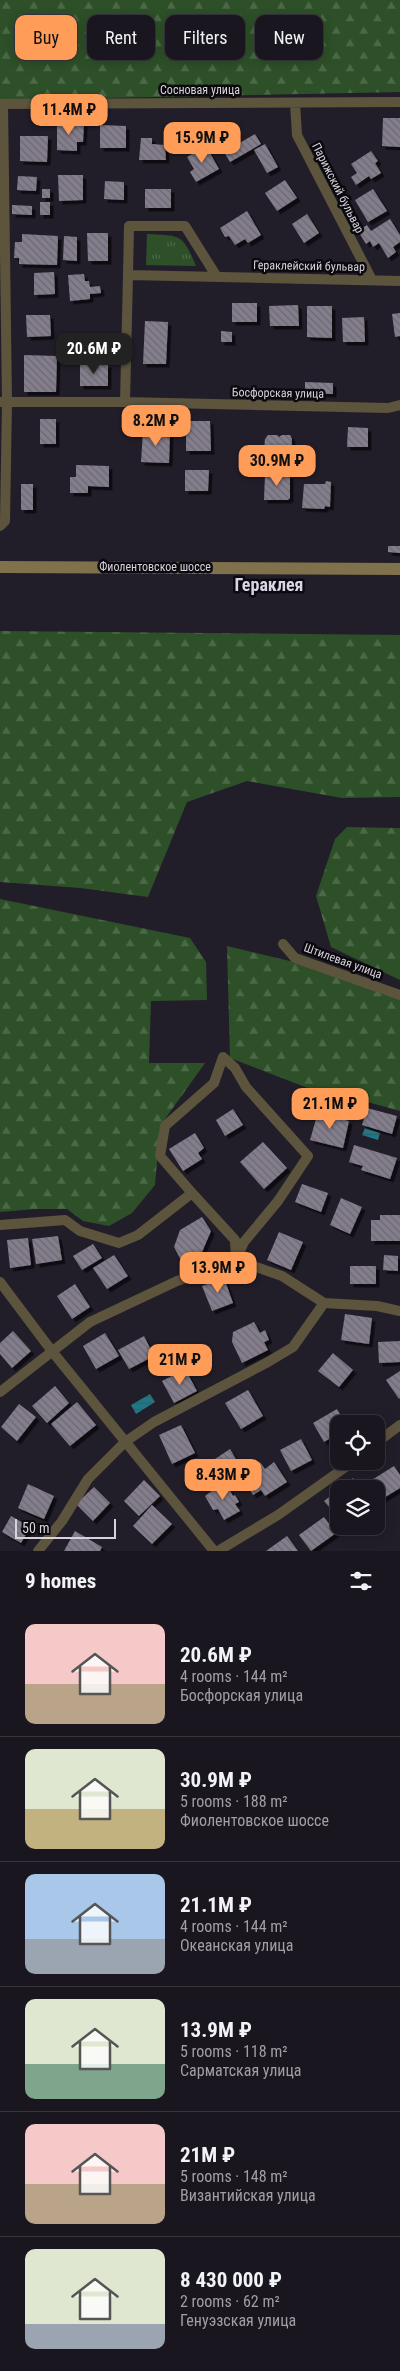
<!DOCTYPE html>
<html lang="en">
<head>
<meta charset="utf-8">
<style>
	:root { --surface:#1a161f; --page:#27232c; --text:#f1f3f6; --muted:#9f9fa4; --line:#38353d; --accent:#fe9c58 }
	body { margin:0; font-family:"Roboto Condensed",sans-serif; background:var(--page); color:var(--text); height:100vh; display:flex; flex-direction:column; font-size:19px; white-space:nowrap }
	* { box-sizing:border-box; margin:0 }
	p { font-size:16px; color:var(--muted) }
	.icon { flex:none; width:28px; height:28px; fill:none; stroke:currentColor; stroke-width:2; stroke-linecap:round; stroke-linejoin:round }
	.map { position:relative; height:1551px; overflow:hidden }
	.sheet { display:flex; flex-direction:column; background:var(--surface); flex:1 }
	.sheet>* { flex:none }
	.guide { position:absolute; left:15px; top:15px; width:370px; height:45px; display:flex; gap:10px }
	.fabs { position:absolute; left:330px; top:1415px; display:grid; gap:10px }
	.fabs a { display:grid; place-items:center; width:55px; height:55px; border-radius:10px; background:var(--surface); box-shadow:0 2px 12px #0003,0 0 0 1px var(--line); font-size:25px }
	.scale { position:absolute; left:15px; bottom:12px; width:101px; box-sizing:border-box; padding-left:5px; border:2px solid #d6d3da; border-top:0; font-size:14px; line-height:18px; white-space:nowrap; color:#d6d3da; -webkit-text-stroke:4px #0b090e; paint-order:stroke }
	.price { position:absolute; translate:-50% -42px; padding:0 11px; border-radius:10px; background:var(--accent); color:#111; font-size:16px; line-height:32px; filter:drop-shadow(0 1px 2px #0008) }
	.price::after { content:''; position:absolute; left:50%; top:30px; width:15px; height:11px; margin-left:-8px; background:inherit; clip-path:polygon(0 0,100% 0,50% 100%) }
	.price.selected { background:#222; color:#fff }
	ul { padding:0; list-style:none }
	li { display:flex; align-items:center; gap:15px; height:125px; padding:0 25px }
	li+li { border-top:1px solid var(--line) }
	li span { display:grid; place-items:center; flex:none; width:140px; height:100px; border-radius:10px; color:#555 }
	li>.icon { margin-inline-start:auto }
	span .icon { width:60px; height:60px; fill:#fffc; stroke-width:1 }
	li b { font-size:21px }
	h2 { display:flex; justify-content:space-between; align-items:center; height:60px; padding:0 25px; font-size:21px }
	.chip { padding:0 18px; border-radius:10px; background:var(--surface); box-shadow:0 2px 12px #0003,0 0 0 1px var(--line); font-size:18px; line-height:45px }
	.chip.selected { background:var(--accent); color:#111 }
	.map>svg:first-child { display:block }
	.forest { fill:url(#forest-firs) }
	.park { fill:url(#park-tufts) }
	.water { fill:url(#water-rules) }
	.building { fill:url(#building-back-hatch); filter:url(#shadow) }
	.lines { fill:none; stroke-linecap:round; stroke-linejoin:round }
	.street { stroke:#5d543e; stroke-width:10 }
	.secondary { stroke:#80714d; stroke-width:12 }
	.labels { text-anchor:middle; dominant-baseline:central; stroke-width:5; stroke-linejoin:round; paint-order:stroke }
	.street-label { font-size:12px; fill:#d6d3da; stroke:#0b090e }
	.district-label { font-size:18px; font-weight:bold; fill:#dad4e4; stroke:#0b090e }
</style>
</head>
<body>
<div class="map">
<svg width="400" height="1551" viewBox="0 0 400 1551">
	<defs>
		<pattern id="forest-firs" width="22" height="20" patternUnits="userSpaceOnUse" patternTransform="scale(1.25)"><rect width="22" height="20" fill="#2d5028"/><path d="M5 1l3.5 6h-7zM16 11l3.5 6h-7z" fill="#4b6847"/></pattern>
		<pattern id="park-tufts" width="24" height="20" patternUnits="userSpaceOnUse" patternTransform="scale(1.25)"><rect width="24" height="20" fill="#2d5028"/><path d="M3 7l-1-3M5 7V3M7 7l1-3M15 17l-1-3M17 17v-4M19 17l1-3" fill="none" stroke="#4b6847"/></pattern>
		<pattern id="water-rules" width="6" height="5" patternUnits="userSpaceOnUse" patternTransform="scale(1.25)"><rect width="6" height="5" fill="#217885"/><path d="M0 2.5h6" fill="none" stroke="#2d616a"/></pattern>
		<pattern id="building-back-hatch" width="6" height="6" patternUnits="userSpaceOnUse" patternTransform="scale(1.25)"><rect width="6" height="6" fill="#847e8c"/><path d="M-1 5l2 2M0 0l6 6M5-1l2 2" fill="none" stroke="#6c6872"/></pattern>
		<filter id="shadow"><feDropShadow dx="3.5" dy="3.5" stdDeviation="0" flood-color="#0009"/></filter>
	</defs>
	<rect width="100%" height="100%" fill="#221e29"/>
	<path class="forest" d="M0 0H400V92L0 100Z
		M0 631 400 635V797L342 798 247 781 187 802 148 897 80 888 0 882Z
		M347 827 400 828V980L331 947 316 896 335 839Z
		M0 899 190 938 206 962 207 1000 151 1001 149 1063H205L160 1126 155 1185 132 1213 109 1226 83 1221 67 1209H35L0 1212Z
		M227 946 294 962 400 994V1111L357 1099 318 1092 230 1058Z"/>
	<path class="park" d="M147 234C181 236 182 233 196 266L146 265Z"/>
	<path class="water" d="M365 1128 380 1133 378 1140 362 1135Z
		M150 1394 155 1402 136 1414 131 1405Z"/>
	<path class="building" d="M383 118H400V147L382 146Z
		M57 123H84L83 142H77V151L57 150Z
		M100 125 126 126V148H100Z
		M255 134 261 144 230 162 224 152Z
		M20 136H48L47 162 20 161Z
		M141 138H152V144L165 145 166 160H139Z
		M265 144 278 167 267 173 254 150Z
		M206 146 219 169 196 182 190 172 194 169 187 157Z
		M371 151 378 161 375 163 381 173 371 179 369 176 356 185 351 177 357 173 351 164Z
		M58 175H83V200L59 201Z
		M18 176 37 177 36 191 17 190Z
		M285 180 297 198 277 211 265 193Z
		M105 181 124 182V200L104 199Z
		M42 189H50V198H42Z
		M145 189H171V208H145Z
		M373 189 387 211 368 222 355 200Z
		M40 202H50V215H40Z
		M12 205 32 206V215L12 214Z
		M247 211 261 235 248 243 245 239 235 245 229 236 225 237 220 228Z
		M307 214 319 233 304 243 292 224Z
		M390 219 400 235V242L393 247 396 252 388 258 379 243 373 247 370 241 366 244 358 231 367 225 371 231Z
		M87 233H108V261H88Z
		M22 234 58 236 57 265 19 264V258H14L15 242H22Z
		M64 236 77 237V261L63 260Z
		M54 272 55 294 34 295V273Z
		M84 274 85 281H89L90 287 100 286 101 293 90 294V299L70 301 68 275Z
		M232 303H257V322H232Z
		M298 305 299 326H270L269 306Z
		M307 306H332V338L307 337Z
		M400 313V336L395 337 392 314Z
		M26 315H50L51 336 27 337Z
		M364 317 365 342H343L342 318Z
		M145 321 168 322 166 364H143Z
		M221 331 232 332V342H221Z
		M24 355 57 356 56 392H24Z
		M108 364V386H80V365Z
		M305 382 333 383V394L305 393Z
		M40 419H56V444H40Z
		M186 421H210L211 451H186Z
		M348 427 368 428V447H347Z
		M143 431 170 432 169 463 141 462Z
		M268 435H277L279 437 282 435H290L292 439 291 462 263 461 265 439Z
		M76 465 109 466V487L88 486V493H70V477H76Z
		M185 470H209L208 491H185Z
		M265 474 290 475V498L288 500H264Z
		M326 481 331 482 330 507 325 506 324 509 302 508 304 484H325Z
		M21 484H33V510H21Z
		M388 546H400V553L388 552Z
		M367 1108 397 1116 392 1134 362 1125Z
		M233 1109 243 1125 225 1136 216 1120Z
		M318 1112 349 1121 343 1148 310 1140Z
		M195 1133 204 1148 198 1153 202 1159 183 1171 169 1149Z
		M263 1142 287 1168 264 1189 240 1162Z
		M354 1145 397 1158 390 1179 361 1170 363 1166 349 1162Z
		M302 1184 328 1193 321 1212 295 1202Z
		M341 1198 362 1207 350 1234 330 1225Z
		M380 1215H400V1241H371V1220H380Z
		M202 1217 211 1231 202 1252 182 1262 174 1247 180 1230Z
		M279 1232 303 1242 291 1270 267 1260Z
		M58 1236 62 1260 36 1264 32 1239Z
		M28 1238 31 1265 10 1268 7 1240Z
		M93 1244 102 1258 82 1270 73 1256Z
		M114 1255 128 1276 107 1289 93 1268Z
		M384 1255 398 1256V1271L383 1270Z
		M350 1266H376V1284H350Z
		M224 1278 233 1303 212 1311 202 1286Z
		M75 1284 90 1307 72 1319 57 1296Z
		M345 1314 372 1318 369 1344 341 1340Z
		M254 1322 260 1333 265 1330 269 1340 264 1342 268 1350 242 1363 232 1342 233 1332Z
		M13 1331 31 1351 12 1368 0 1354V1343Z
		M105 1333 119 1356 96 1369 83 1346Z
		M144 1336 154 1356 129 1369 118 1350Z
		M400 1341V1362L379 1363 378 1342Z
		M333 1353 353 1370 339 1387 318 1371Z
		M185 1369 197 1391 174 1403 162 1381Z
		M400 1371V1398L399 1399 386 1380Z
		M55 1386 69 1403 47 1423 32 1406Z
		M248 1390 263 1416 241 1429 225 1403Z
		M77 1402 96 1425 70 1446 51 1424Z
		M19 1404 36 1417 17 1441 1 1427Z
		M337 1409 346 1424H339V1433L324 1442 313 1423Z
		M181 1425 195 1453 172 1464 159 1435Z
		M301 1439 312 1460 291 1471 280 1450Z
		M230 1449 240 1466 225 1475 215 1459Z
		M260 1462 265 1469 274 1462 287 1482 265 1496 261 1490 253 1495 241 1475Z
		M394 1466 400 1475V1488L379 1501 376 1497V1489H371L367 1483Z
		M353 1478 362 1489H340Z
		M144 1480 160 1496 139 1516 124 1501Z
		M222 1483 227 1485 233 1496 235 1495 239 1502 235 1504 240 1511 224 1520 218 1509 213 1510 205 1496Z
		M28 1484 54 1496 44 1519 18 1508Z
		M94 1487 110 1503 93 1521 76 1504Z
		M339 1489V1519L324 1501Z
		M152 1505 172 1524 152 1544 133 1526Z
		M11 1516 30 1527 21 1543 2 1532Z
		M324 1517 336 1533 311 1551 299 1535Z
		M75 1531 102 1547 100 1551H64Z
		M287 1536 298 1551H266Z"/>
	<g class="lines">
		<path class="street" d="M295 103 297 135 372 280
			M0 104 400 102
			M217 277 185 226H129L128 275 400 281
			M1 402H125L128 275
			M125 402 388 408 400 405
			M0 526 5 521 7 402 3 104
			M283 944 295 958 400 995
			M192 1193 235 1240 236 1259
			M0 1225 65 1220 80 1231 119 1243 138 1235 192 1193 160 1156 165 1126 214 1083 223 1057 235 1068 246 1087 308 1156 278 1201 244 1242 236 1260 177 1281 90 1322 0 1392
			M236 1260 282 1276 324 1303 377 1306 400 1311
			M0 1282 51 1350 214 1551
			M376 1443 400 1425
			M38 1551 62 1521 88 1479 125 1442 154 1422 268 1362 293 1347 324 1303
			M218 1551 278 1515 354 1461"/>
		<path class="secondary" d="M0 567 400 569"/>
	</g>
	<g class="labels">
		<g class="street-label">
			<text x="200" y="90">Сосновая улица</text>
			<text transform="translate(338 188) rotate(63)">Парижский бульвар</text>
			<text transform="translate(309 266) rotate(1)">Гераклейский бульвар</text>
			<text transform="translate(278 393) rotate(1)">Босфорская улица</text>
			<text x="155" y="567">Фиолентовское шоссе</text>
			<text transform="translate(343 961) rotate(20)">Штилевая улица</text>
		</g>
		<g class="district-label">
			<text x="269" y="584">Гераклея</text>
		</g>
	</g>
</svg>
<div class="fabs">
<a><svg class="icon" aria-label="locate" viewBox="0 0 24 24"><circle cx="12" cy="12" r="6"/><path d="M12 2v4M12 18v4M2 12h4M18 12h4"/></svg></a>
<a><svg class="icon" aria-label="layers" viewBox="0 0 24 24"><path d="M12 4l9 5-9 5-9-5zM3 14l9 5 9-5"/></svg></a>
</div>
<div class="scale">50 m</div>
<b class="price" style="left:69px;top:136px">11.4M ₽</b>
<b class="price" style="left:202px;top:164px">15.9M ₽</b>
<b class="price selected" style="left:94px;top:375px">20.6M ₽</b>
<b class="price" style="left:156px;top:447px">8.2M ₽</b>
<b class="price" style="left:277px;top:487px">30.9M ₽</b>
<b class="price" style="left:330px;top:1130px">21.1M ₽</b>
<b class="price" style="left:218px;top:1294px">13.9M ₽</b>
<b class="price" style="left:180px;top:1386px">21M ₽</b>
<b class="price" style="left:223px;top:1501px">8.43M ₽</b>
<div class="guide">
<a class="chip selected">Buy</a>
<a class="chip">Rent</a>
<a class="chip">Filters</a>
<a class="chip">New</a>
</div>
</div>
<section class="sheet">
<h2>9 homes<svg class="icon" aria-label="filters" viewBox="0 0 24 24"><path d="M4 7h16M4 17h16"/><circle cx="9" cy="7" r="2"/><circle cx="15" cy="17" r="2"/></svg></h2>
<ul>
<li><span style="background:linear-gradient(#f6c9c9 60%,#b9a48a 0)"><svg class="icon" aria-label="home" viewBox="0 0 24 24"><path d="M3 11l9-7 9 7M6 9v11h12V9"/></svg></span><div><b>20.6M ₽</b><p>4 rooms · 144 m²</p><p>Босфорская улица</p></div></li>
<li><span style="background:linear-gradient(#dfe7d0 60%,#c2b280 0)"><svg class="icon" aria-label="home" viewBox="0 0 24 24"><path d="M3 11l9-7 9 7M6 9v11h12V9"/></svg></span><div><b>30.9M ₽</b><p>5 rooms · 188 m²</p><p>Фиолентовское шоссе</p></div></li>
<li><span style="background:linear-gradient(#a9c7e8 65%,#9aa5b1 0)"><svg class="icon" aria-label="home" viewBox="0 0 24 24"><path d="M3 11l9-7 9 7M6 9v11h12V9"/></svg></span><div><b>21.1M ₽</b><p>4 rooms · 144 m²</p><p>Океанская улица</p></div></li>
<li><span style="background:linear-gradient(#dfe7d0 65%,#7fa58c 0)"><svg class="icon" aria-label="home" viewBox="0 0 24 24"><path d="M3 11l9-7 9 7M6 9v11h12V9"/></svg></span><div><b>13.9M ₽</b><p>5 rooms · 118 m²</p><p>Сарматская улица</p></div></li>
<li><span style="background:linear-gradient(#f6c9c9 60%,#b9a48a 0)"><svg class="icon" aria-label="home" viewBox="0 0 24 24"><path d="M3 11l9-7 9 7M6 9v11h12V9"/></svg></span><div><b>21M ₽</b><p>5 rooms · 148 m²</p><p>Византийская улица</p></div></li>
<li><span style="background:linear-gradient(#dfe7d0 75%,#9aa5b1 0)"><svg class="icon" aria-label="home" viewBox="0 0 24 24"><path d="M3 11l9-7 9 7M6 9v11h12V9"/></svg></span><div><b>8 430 000 ₽</b><p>2 rooms · 62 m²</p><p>Генуэзская улица</p></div></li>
</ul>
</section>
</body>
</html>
